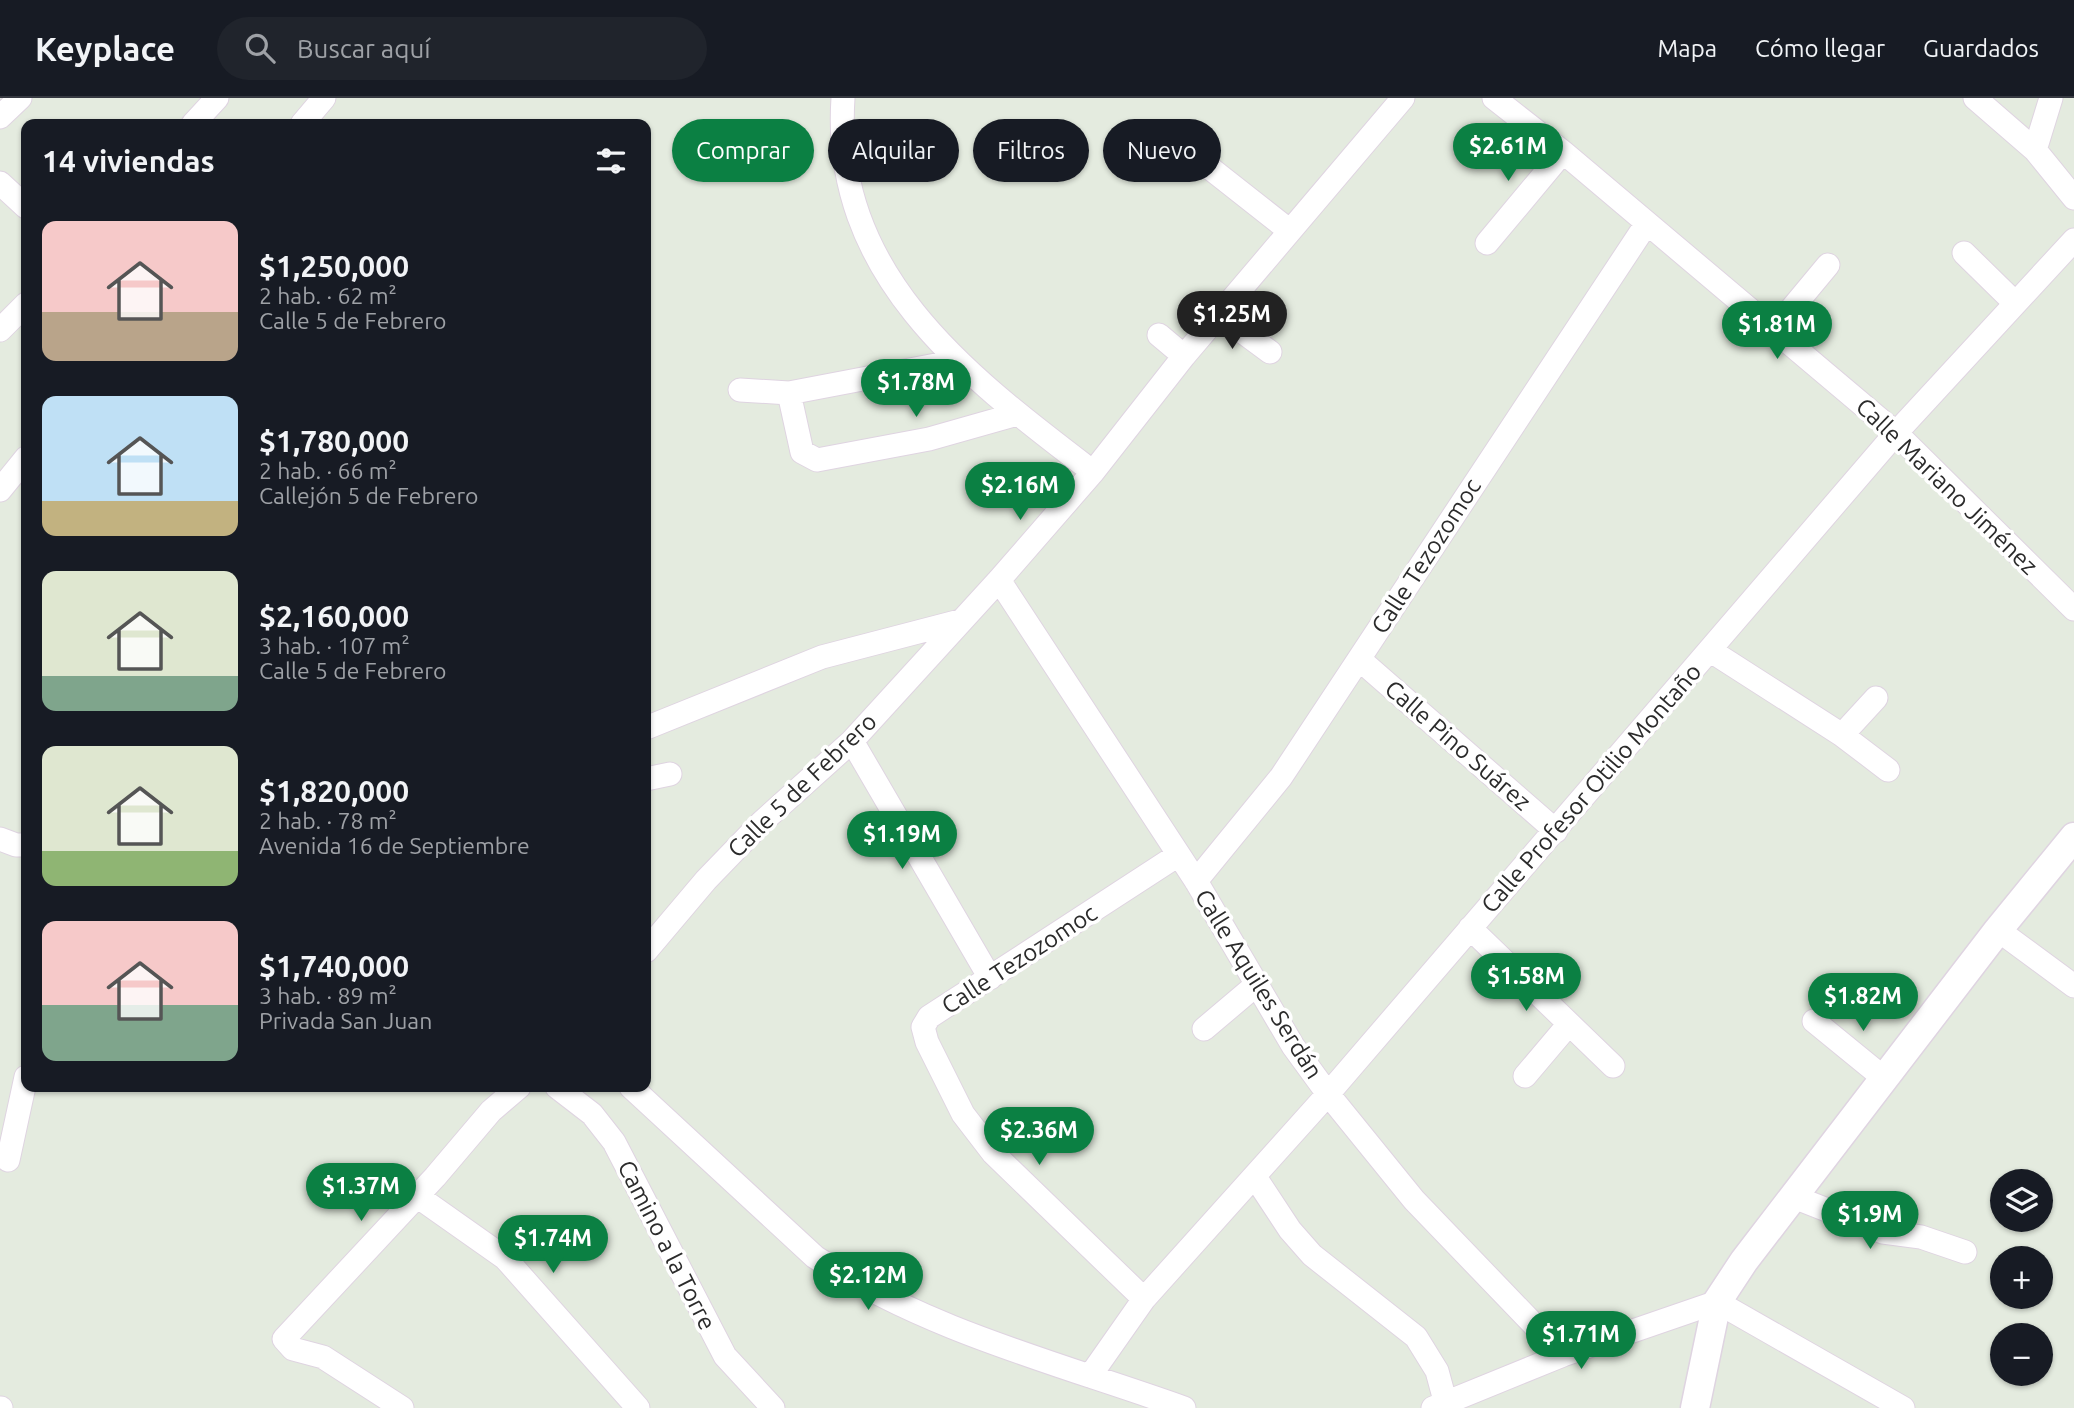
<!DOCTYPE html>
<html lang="es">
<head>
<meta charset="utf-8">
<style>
	:root { --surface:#171b24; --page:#20242c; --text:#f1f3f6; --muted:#9ea1a6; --line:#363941; --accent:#0b8043 }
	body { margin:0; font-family:Ubuntu,sans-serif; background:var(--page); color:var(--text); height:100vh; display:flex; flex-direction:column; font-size:26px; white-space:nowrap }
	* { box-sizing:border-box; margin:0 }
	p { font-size:23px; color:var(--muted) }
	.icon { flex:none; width:38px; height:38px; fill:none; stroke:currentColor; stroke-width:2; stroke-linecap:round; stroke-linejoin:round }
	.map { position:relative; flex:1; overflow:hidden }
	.panel { position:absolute; left:21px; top:21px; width:630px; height:973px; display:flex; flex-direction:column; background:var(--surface); border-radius:14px; box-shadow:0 2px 5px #0004 }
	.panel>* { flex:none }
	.banner { position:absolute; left:672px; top:21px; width:665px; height:63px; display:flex; gap:14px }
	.fabs { position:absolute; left:1990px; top:1071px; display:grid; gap:14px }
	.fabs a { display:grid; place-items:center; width:63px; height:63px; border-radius:50%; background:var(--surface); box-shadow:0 2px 5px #0004; font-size:35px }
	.price { position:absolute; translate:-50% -60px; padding:0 16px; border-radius:24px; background:var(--accent); color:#fff; font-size:23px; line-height:46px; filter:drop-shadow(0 2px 4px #0008) }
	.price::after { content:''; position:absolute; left:50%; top:42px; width:21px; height:16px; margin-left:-10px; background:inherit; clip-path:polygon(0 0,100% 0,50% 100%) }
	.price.selected { background:#222; color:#fff }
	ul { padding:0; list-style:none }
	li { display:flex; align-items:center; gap:21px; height:175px; padding:0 21px }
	li span { display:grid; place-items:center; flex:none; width:196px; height:140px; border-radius:14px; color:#555 }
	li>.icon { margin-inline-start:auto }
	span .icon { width:84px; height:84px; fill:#fffc; stroke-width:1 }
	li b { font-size:30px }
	h2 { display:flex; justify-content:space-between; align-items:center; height:84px; padding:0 21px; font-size:30px }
	.pill { padding:0 24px; border-radius:32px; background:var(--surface); box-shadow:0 2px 5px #0004; font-size:24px; line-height:63px }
	.pill.selected { background:var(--accent); color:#fff }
	header { display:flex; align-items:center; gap:42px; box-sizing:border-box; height:98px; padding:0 35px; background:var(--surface); border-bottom:2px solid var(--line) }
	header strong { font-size:33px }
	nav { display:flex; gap:38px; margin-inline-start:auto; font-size:24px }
	.search { width:490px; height:63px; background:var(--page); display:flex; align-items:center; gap:18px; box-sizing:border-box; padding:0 24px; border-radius:38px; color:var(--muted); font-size:26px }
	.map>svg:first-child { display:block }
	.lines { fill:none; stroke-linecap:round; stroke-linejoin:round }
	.minor-casing { stroke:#dfd4e1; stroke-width:25 }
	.tertiary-casing { stroke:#dfd4e1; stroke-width:31 }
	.minor { stroke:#fff; stroke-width:23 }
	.tertiary { stroke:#fff; stroke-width:28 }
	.labels { text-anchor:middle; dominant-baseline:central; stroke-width:7; stroke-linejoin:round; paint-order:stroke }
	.street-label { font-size:24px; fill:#2b2b2b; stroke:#fff }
</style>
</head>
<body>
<header>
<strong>Keyplace</strong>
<div class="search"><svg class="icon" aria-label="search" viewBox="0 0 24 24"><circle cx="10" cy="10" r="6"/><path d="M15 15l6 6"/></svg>Buscar aquí</div>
<nav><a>Mapa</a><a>Cómo llegar</a><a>Guardados</a></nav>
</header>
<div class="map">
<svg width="2074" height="1310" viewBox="0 0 2074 1310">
	<rect width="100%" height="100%" fill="#e4ebdf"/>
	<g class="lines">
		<g class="minor-casing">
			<path id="minor" d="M843 0C831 177 967 278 1093 374
				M1494 0 1563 54 1896 335 2074 511
				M1975 0 2035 52 2074 100
				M0 19 20 0
				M193 26 217 0
				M302 26 324 0
				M2035 52 2051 0
				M1201 63 1290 133
				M0 85 26 109
				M1487 145 1563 54
				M1964 155 2014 204
				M1220 217 1270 254
				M0 232 26 206
				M1774 232 1828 167
				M1159 237 1184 258
				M740 292 789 295 957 263
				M789 295 802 354 817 362 929 341 1017 316
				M0 392 26 360
				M999 482 1196 783 1293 948 1328 996 1414 1102 1563 1257
				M1711 553 1842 637 1888 672
				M1359 561 1556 733
				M646 630 822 559 960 523
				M1842 637 1876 600
				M852 643 990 880
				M646 681 670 676
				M0 741 16 747H26
				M1196 783 1281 679 1647 125
				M1470 830 1613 968
				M1998 832 2074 888
				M646 853 706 782 762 724 852 643 999 482 1093 374 1184 258 1403 0
				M1814 923 1885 981
				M1204 931 1256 887
				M1525 978 1569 926
				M557 989 592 1016 614 1044 725 1258 773 1310
				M631 989 815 1159C928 1233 1058 1265 1184 1310
				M8 1062 26 979
				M1255 1079 1290 1132 1312 1157 1416 1239 1437 1273 1447 1310
				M417 1098 505 1160 638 1310
				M1794 1099 1883 1134 1921 1139 1965 1154
				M1144 1201 993 1055 963 1016 927 944 923 929 929 919 1178 757
				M1090 1278 1144 1201 1328 996 1896 335 2074 142
				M0 1310H1
				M402 1310 323 1259 293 1251 284 1241 435 1079 491 1013 519 989
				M1433 1310 1563 1257 1717 1204 1903 1310"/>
		</g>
		<g class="tertiary-casing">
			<path id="tertiary" d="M1695 1310 1717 1204 1744 1163 1998 832 2074 739"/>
		</g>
		<use href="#minor" class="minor"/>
		<use href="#tertiary" class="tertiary"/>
	</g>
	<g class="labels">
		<g class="street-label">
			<text transform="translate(1947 388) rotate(44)">Calle Mariano Jiménez</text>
			<text transform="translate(1426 458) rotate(-57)">Calle Tezozomoc</text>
			<text transform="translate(1458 647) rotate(41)">Calle Pino Suárez</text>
			<text transform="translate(802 687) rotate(-44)">Calle 5 de Febrero</text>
			<text transform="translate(1591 690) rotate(-49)">Calle Profesor Otilio Montaño</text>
			<text transform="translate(1019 861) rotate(-33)">Calle Tezozomoc</text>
			<text transform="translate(1259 886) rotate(58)">Calle Aquiles Serdán</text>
			<text transform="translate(667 1147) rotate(63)">Camino a la Torre</text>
		</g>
	</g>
</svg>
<div class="fabs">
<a><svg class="icon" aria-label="layers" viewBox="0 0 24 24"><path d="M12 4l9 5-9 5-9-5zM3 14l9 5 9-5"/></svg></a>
<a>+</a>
<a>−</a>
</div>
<b class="price" style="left:1508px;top:85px">$2.61M</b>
<b class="price selected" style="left:1232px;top:253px">$1.25M</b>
<b class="price" style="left:1777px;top:263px">$1.81M</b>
<b class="price" style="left:916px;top:321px">$1.78M</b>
<b class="price" style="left:1020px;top:424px">$2.16M</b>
<b class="price" style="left:902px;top:773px">$1.19M</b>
<b class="price" style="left:1526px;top:915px">$1.58M</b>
<b class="price" style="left:1863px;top:935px">$1.82M</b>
<b class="price" style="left:1039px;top:1069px">$2.36M</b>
<b class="price" style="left:361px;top:1125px">$1.37M</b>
<b class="price" style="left:1870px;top:1153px">$1.9M</b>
<b class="price" style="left:553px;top:1177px">$1.74M</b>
<b class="price" style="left:868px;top:1214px">$2.12M</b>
<b class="price" style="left:1581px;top:1273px">$1.71M</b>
<div class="banner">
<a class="pill selected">Comprar</a>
<a class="pill">Alquilar</a>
<a class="pill">Filtros</a>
<a class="pill">Nuevo</a>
</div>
<section class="panel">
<h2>14 viviendas<svg class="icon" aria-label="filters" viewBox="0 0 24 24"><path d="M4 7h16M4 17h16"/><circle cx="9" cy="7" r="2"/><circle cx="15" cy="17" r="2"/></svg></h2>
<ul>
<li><span style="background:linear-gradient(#f6c9c9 65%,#b9a48a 0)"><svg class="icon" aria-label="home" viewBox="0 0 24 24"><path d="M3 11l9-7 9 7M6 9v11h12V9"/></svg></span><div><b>$1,250,000</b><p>2 hab. · 62 m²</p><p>Calle 5 de Febrero</p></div></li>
<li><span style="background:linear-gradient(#bfe0f5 75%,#c2b280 0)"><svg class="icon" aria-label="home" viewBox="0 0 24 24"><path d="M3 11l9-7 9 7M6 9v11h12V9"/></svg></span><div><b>$1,780,000</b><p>2 hab. · 66 m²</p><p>Callejón 5 de Febrero</p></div></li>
<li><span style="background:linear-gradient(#dfe7d0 75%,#7fa58c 0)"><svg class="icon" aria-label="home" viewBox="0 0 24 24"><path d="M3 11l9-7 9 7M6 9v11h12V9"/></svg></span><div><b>$2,160,000</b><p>3 hab. · 107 m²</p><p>Calle 5 de Febrero</p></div></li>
<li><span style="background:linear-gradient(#dfe7d0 75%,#8fb573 0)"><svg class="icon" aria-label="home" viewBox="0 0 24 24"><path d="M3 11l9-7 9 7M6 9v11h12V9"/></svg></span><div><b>$1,820,000</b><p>2 hab. · 78 m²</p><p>Avenida 16 de Septiembre</p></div></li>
<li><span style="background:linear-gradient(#f6c9c9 60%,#7fa58c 0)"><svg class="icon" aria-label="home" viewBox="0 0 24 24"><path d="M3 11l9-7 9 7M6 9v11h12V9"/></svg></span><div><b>$1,740,000</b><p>3 hab. · 89 m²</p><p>Privada San Juan</p></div></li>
</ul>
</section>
</div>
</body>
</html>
